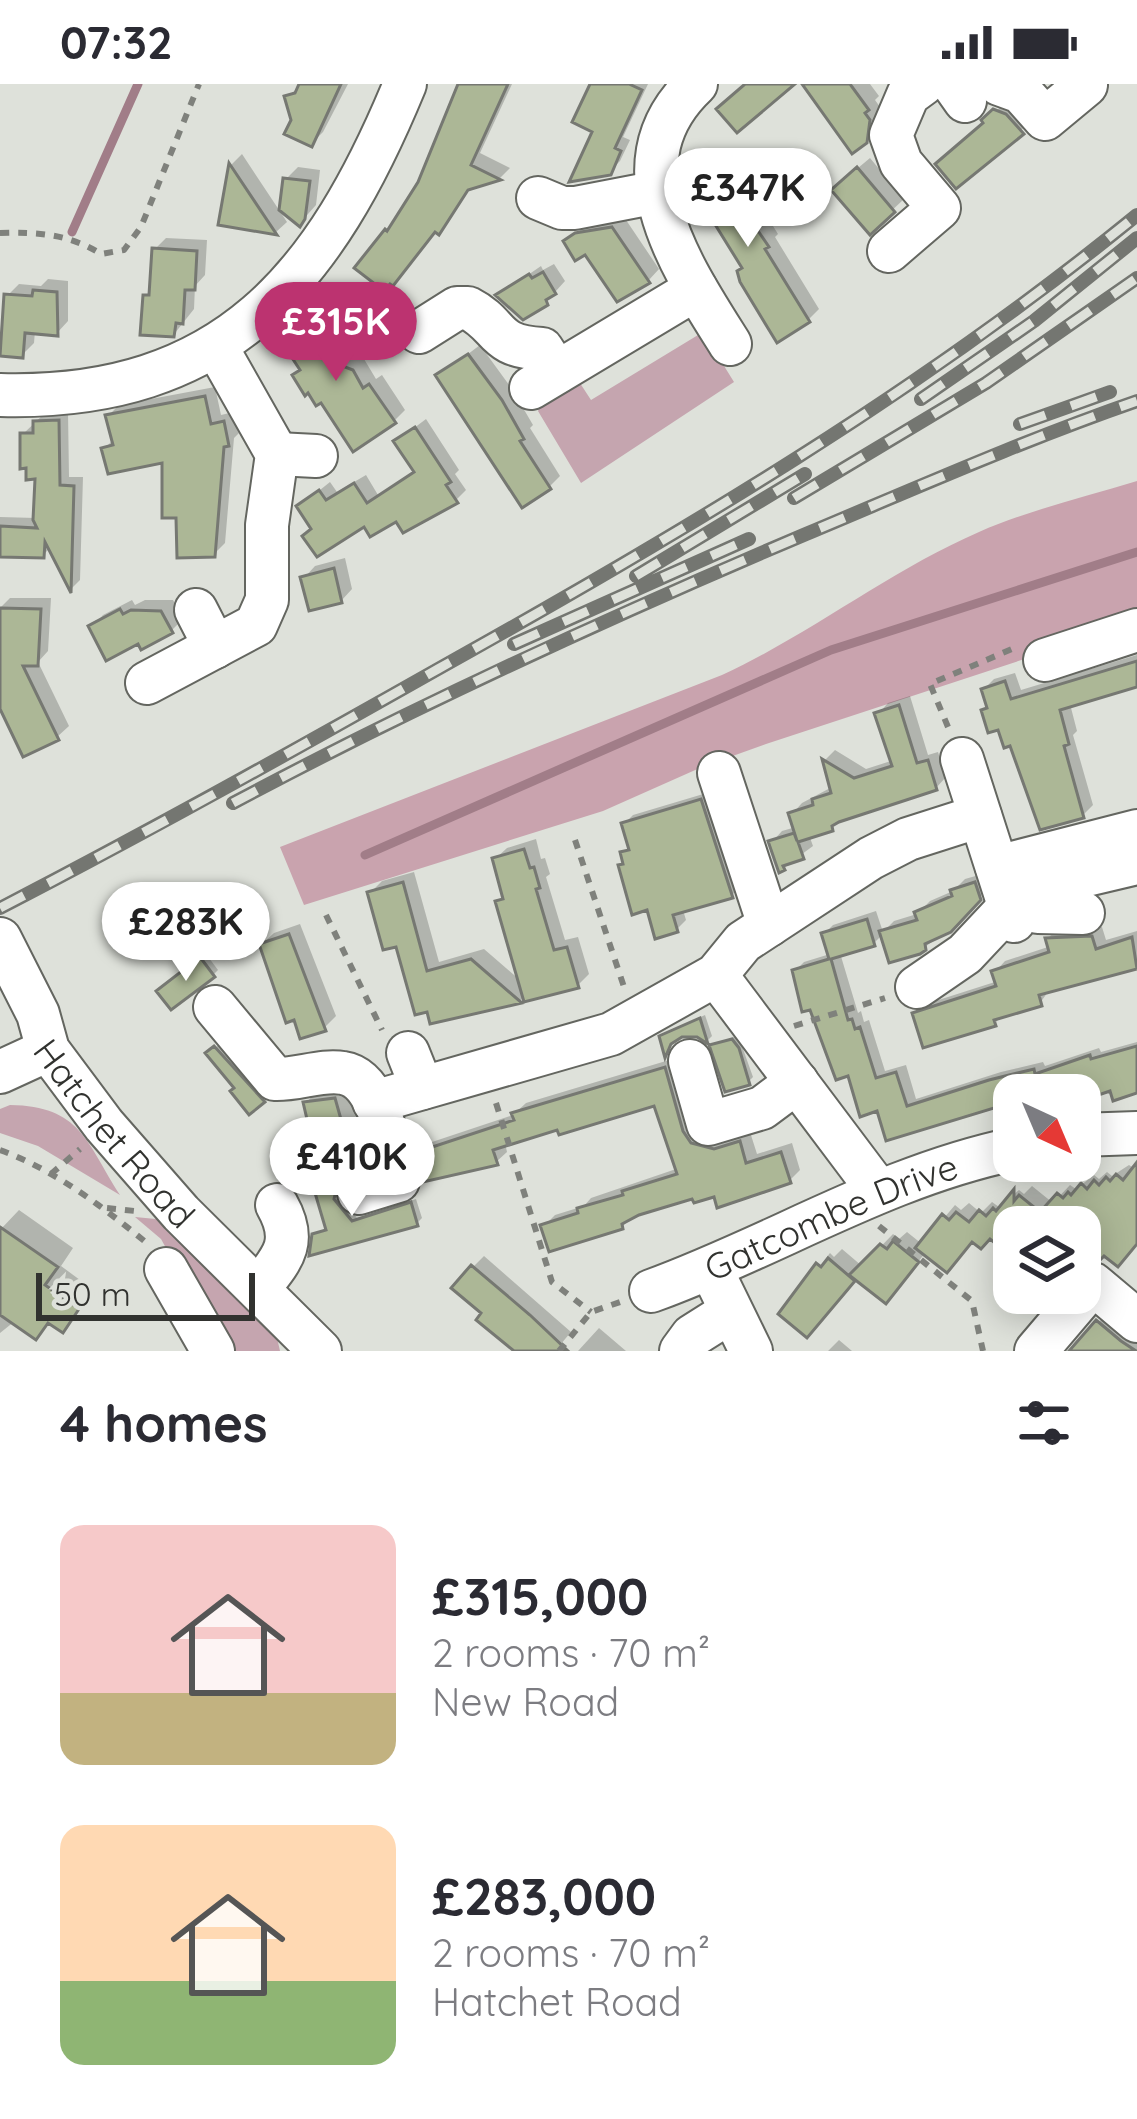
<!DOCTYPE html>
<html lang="en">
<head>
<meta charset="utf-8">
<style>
	:root { --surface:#fff; --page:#f2f2f3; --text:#2b2b33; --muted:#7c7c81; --accent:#bc3370 }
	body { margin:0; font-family:Quicksand,sans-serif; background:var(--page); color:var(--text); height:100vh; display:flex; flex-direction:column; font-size:45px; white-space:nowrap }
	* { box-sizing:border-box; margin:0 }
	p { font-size:39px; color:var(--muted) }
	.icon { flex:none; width:66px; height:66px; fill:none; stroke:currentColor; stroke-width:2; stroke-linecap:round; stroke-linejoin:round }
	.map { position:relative; height:1267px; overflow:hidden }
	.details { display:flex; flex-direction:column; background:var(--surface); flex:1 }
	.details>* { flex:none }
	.needle { width:78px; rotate:136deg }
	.controls { position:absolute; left:993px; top:990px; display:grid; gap:24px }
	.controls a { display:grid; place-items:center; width:108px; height:108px; border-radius:24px; background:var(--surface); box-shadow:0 6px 30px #0003; font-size:60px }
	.scale { position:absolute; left:36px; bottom:30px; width:219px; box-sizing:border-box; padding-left:12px; border:6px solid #31322f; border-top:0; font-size:33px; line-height:42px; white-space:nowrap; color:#31322f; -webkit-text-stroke:9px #dee1da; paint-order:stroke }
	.price { position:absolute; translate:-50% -102px; padding:0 27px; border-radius:42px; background:#fff; color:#222; font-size:39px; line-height:78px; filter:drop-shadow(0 3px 6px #0008) }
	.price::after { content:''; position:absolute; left:50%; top:72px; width:36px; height:27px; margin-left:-18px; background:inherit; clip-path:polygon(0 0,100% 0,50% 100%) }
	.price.active { background:var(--accent); color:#fff }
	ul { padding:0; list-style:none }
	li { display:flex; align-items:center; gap:36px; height:300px; padding:0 60px }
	li span { display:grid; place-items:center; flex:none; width:336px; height:240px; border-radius:24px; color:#555 }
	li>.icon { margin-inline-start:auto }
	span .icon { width:144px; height:144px; fill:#fffc; stroke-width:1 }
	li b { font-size:51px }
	h2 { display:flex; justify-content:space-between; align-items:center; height:144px; padding:0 60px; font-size:51px }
	.status { display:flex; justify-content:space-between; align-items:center; height:84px; padding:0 60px; background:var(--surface); direction:ltr }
	.status svg { height:33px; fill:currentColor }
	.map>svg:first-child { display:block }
	.green { fill:#c5a5af }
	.forest { fill:#c9a3ae }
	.shadow { fill:#0003 }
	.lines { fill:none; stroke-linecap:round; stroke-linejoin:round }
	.stream { stroke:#a17d88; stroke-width:9 }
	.building { fill:#acb796; stroke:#767872; stroke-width:3 }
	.minor-casing { stroke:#646660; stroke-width:46 }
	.path { stroke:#7f817c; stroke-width:6; stroke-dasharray:9 9; stroke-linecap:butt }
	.minor { stroke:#fff; stroke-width:42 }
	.rail-casing { stroke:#747671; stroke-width:14 }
	.rail { stroke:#dee1da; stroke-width:9; stroke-dasharray:27; stroke-linecap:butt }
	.labels { text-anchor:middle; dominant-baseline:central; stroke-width:10; stroke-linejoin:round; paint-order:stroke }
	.street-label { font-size:36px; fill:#31322f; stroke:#dee1da }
</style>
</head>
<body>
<div class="status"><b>07:32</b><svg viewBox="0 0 49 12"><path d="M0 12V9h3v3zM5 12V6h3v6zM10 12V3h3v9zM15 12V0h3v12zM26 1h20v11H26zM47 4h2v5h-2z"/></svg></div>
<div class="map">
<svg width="1137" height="1267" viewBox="0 0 1137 1267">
	<rect width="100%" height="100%" fill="#dee1da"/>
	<path class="green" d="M703 248 734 298 581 399 538 327 550 305 576 293 591 316Z
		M10 1021C81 1022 86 1058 120 1111L38 1062 0 1049V1025Z
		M135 1133 166 1136 275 1245 280 1267H223L161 1155Z"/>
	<path class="forest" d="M1137 397V538L766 660 702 683 603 727 304 821 280 763 722 591C811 550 889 487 979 448 1029 426 1085 413 1137 397Z"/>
	<path class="shadow" d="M302 0H348L323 48 311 60 294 36 288 13Z
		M460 0H512L480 69 510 84 500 94 472 102 439 147H387L421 99Z
		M593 0H648L623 53 630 56 620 77 609 88 596 46Z
		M805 0H870L879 12 875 16 880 23 877 44 865 56Z
		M1007 15 1033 36 956 100 989 36Z
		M242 70 287 138 276 148 221 139 232 80Z
		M739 70 768 116 761 123 778 150 775 153 819 225 808 236 745 183 704 116 687 106Z
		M870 74 904 115 870 147 846 94Z
		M298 83 320 86 316 121 300 139 286 95Z
		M624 133 659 185 648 197 567 157 589 139Z
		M166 154 207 156 205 191 195 202 194 225 175 249 143 248 146 212 152 206 155 165Z
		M554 180 565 197 546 218 499 211 541 182 543 186Z
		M48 195 68 197V237L57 249 35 247 34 259 22 271 0 269 7 212 19 200 41 202Z
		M336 213 348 232 339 240 344 247 327 262 364 275 376 295 382 291 405 326 394 337 303 285 286 260 308 243 305 238 316 227Z
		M480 261 512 305 533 341 530 344 560 392 549 403 439 292Z
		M215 303 221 331 234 328 239 349 234 354 225 459 214 470 179 431 165 375 104 365 114 355 108 332 119 321Z
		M46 328H68L69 393H83L80 496 72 504 51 463 43 471 0 470V433L36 434 38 392 23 350Z
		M426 335 459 386 455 390 466 406 456 416 397 434 314 444 300 422 330 398 337 408 366 391 378 411 416 386 397 357Z
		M345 474 352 505 341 517 304 494 315 482Z
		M10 514H51L48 567 38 578 69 642 57 653 0 621V524Z
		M132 516 135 521 145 516H173L183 535 171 547 139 556 92 543 103 531Z
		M1137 571V601L1070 620 1077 647 1073 651 1093 721 1083 731 984 627 989 622 984 605 994 595 1015 589 1021 606Z
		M910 612 928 671 938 668 946 693 936 704 843 733 832 744 809 751 813 762 783 784 772 758 782 747 796 743 792 730 802 719 832 703 825 676 835 666 866 685 894 676 878 630 888 619Z
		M710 708 741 802 732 811 683 826 686 836 677 845 649 822 623 769 631 761 624 740 633 731Z
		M536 755 541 775 545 774 550 790 546 793 565 856 578 853 589 890 578 901 525 911 521 916 464 931 398 859 370 809 382 797 414 788 439 878 484 865 521 897 498 818 505 811 495 775 507 764Z
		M986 789 991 802 949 845 925 863 883 850 874 859 840 869 858 929 861 927 864 938 869 936 885 987 906 981 916 1015 1001 988 1043 978 1045 982 1099 964 1101 968 1137 958V1008L1112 1003 1080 1013 1014 1011V1033L1007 1036 1003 1019 879 1024 850 988 795 887 804 878 830 870 824 850 833 841 876 827 883 848 894 837 917 830 930 817 953 807 965 795Z
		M300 840 336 932 324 944 262 860 274 849Z
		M1102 843 1106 856 1137 847V882L1050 905 1040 919 1004 930 994 940 916 930 926 920 998 897 995 888 1005 877 1051 862 1048 854 1059 844Z
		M206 870 218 886 213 891 165 902Z
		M705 931 712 952 708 956 698 950 674 955 667 968 662 953 667 948Z
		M738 951 753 993 748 998 713 962Z
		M221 959 268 1012 250 1027 238 1004 209 969Z
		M676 974 750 1048 757 1070 792 1059 800 1086 789 1097 694 1111 634 1130 622 1143 544 1142 555 1131 584 1122 591 1114 679 1084 656 1018 505 1059 507 1068 496 1078 420 1069 432 1058 513 1031 526 1019Z
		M346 1004 354 1029 360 1027 369 1061 358 1072 339 1078 342 1088 338 1109 357 1134 416 1115 422 1134 417 1139 315 1152 328 1144 313 1093 322 1087 306 1019 317 1007Z
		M1129 1081 1137 1086V1159L1080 1176V1143H1014V1165L990 1151 926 1168 897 1204 856 1193 818 1239 782 1230 830 1169 834 1173 842 1165 862 1182 893 1150 899 1155 907 1148 922 1160 955 1121 961 1126 969 1119 981 1129 992 1118 999 1123 1019 1106 1024 1110 1032 1102 1053 1119 1070 1101 1076 1105 1094 1091 1099 1095 1107 1088 1112 1092Z
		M19 1126 73 1164 61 1182 80 1196 36 1252 15 1237 0 1249V1146Z
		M484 1172 571 1248 555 1267H519L480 1235 485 1228 473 1183Z
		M1108 1228 1137 1250V1267H1073Z
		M599 1244 626 1267H578Z
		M839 1256 852 1267H828Z"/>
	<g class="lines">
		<path class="stream" d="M72 148 138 0
			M365 771 831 566 1137 468"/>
	</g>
	<path class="building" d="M299 0H341L312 63 284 50 291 36 284 12 295 9Z
		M458 0H508L471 81 501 96 468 106 439 151 435 148 393 202 390 200 384 207 354 184 385 145 387 147 418 98Z
		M590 0H629L642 6 615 64 621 67 611 91 569 98 592 48 572 38Z
		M745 0H795L737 49 716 25Z
		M802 0H850L869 26 865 29 870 36 867 59 852 70Z
		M993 25 1006 30 1024 50 956 105 935 80 983 39 981 36Z
		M229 79 277 151 218 141Z
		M727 79 759 130 750 135 769 163 765 165 810 238 777 259 740 198 737 187 742 184 703 121 694 126 685 110 684 105Z
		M857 83 895 128 870 151 831 106Z
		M283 94 310 97 305 135 300 143 279 126Z
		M612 143 650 199 617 218 585 171 575 177 563 157 575 149Z
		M152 164 197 167 195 206H185L183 240 176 239 174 253 140 251 143 211H149Z
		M543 188 556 210 546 216 548 221 523 236 495 211 529 190 532 194Z
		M33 206 57 208 58 252 25 249 23 274 0 272 4 210 32 212Z
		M323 222 339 245 329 252 334 260 316 272 353 286 363 304 369 300 396 339 353 368 321 319 316 322 308 309 305 312 292 291 300 286 283 260 307 247 301 237Z
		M468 270 502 316 524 355 520 357 551 405 522 424 435 291Z
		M205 312 211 340 224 337 229 362 224 363 215 473 177 474 176 434H162V379L108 390 101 364 113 361 105 331Z
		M59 336 60 401 74 402 71 509 45 458 44 474 0 473V442L37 444 33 436 35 395 26 396V384L20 385V349H33V337Z
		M415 343 451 398 446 401 458 419 403 449 396 438 370 453 364 443 317 473 302 452 311 445 296 422 319 406 326 416 354 399 367 419 414 388 393 357Z
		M334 484 342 519 309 527 300 493Z
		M0 524 41 525 38 582H23L59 656 23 673 0 625Z
		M120 525 123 530 131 526 161 527 173 549 141 566 138 560 106 577 88 542Z
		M1137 577V603L1060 626 1069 660 1064 662 1084 734 1040 746 1010 662 1004 664 998 646 988 649 981 626 987 624 981 605 1005 597 1011 615Z
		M899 621 917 679 928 676 937 706 839 738 832 742 833 747 798 758 804 775 783 782 785 786 779 789 768 757 794 749 797 757 788 729 813 721 812 715 831 709 822 675 854 694 892 682 874 629Z
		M701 715 733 814 673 831 678 848 655 855 647 826 632 831 618 781 623 780 620 768 629 766 621 739Z
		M524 765 530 784 534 783 540 804 536 805 554 866 567 863 579 904 524 918 495 817 503 815 492 774Z
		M403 798 427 887 471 875 522 919 430 940 427 928 415 931 396 863 383 866 367 808Z
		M975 798 981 816 951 848 925 860 926 866 920 870 889 879 879 847 917 836 914 828 952 812 950 806Z
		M867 835 875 862 831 875 848 936 852 935 855 945 860 943 876 994 896 988 907 1022 989 996 1034 985 1035 990 1090 971 1091 975 1137 962V1009L1113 1017 1110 1007 1081 1017 1080 1011H1014V1018L886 1057 877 1027 860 1033 848 992 836 996 810 926 802 928 792 886 829 875 821 849Z
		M289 850 326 947 300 955 294 936 286 939 259 860Z
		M1092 852 1096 865 1132 853 1137 885 1039 911 1042 922 994 936 996 942 923 964 912 929 996 902 991 887 1049 868 1045 854Z
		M200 873 215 893 171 926 156 907Z
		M700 934 708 960 697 953H682L671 960 665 974 659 952Z
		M732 955 739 964 750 1001 725 1008 709 961Z
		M214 962 265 1018 249 1031 230 1007 234 1004 205 969Z
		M665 983 683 1047 691 1059 714 1065 740 1057 746 1079 781 1068 791 1099 717 1124 714 1113 694 1119 692 1115 639 1131 622 1140 623 1145 549 1168 540 1141 578 1129 577 1124 623 1111 622 1107 677 1090 654 1022 559 1051 557 1046 493 1066 498 1081 423 1098 417 1068 514 1036 511 1029Z
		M335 1014 342 1039 348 1037 359 1075 319 1087 303 1018Z
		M1137 1078V1160L1118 1183 1104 1172 1100 1176 1080 1179V1143H1014V1174L990 1155 981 1165 972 1158 947 1189 915 1164 942 1130 949 1136 956 1128 969 1138 979 1126 986 1132 993 1124 996 1127 1014 1105V1117L1019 1111 1040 1128 1057 1109 1063 1114 1068 1108 1071 1111 1081 1099 1087 1105 1094 1096 1099 1101 1106 1093 1110 1097 1116 1090 1123 1096Z
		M336 1085 339 1094 334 1115 352 1137 411 1118 418 1142 309 1172 312 1150 326 1146 310 1092Z
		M0 1143 58 1183 45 1201 79 1225 63 1249 48 1239 36 1256 0 1231Z
		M893 1157 919 1178 886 1220 849 1191 880 1160 887 1165Z
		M828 1174 855 1197 807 1254 778 1230 816 1179 821 1183Z
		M471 1181 530 1231 568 1267H514L476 1236 481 1229 451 1204Z
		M1096 1236 1121 1257 1136 1267H1069Z"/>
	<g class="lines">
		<g class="minor-casing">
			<g id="minor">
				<path d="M696 0C611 80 681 182 730 260"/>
				<path d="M953 0 965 17"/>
				<path d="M999 0 1021 8 1045 35 1086 1"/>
				<path d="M538 114 562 124H575L658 108"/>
				<path d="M889 167 939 124 901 79 891 51 908 11 923 0"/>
				<path d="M419 248 457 224H468C503 242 491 262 542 265L557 288"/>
				<path d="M531 304 696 205"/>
				<path d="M0 311C226 317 325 194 405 0"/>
				<path d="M277 370 316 372"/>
				<path d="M196 526 215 563"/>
				<path d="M1045 576 1137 546"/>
				<path d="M147 599 256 541 267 516V441L277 370 217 264"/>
				<path d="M962 675 1014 837"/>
				<path d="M719 689 769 841"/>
				<path d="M997 783 1137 747"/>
				<path d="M1006 810 1137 779"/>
				<path id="s1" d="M0 855 38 930 48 966 104 1041 181 1129 320 1267"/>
				<path d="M716 891 877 1105"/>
				<path d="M917 903 965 870 1010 822 1038 828 1083 829"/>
				<path d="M215 923 275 995C297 996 322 985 343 989 381 995 389 1066 398 1097L359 1109"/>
				<path d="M408 969 422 1004"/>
				<path d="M690 977 708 1040 762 1024 797 998"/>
				<path d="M0 988 48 966"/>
				<path d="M374 1018 611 950 716 891 743 858 871 774 908 755 980 732"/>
				<path d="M1080 1051 1137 1049"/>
				<path d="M166 1185 213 1267"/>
				<path d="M711 1185 751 1267"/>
				<path d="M259 1204C283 1174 298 1158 277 1121"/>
				<path id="s2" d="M651 1207C775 1162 884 1092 1014 1065"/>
				<path d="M681 1267 692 1252 730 1228"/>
				<path d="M1036 1267 1093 1200 1137 1237"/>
			</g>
		</g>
		<path class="path" d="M0 149C38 148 69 150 101 170L124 166 141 143 199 0
			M948 643 930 600 1012 565
			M575 756 625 906
			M326 831 382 946
			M794 942 885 914
			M496 1019 552 1198 591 1228
			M0 1066C55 1086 103 1123 148 1160
			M51 1090 80 1065
			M107 1124 135 1127
			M879 1142 972 1217 983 1267
			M559 1267 591 1228 620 1218"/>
		<use href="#minor" class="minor"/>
		<g class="rail-casing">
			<path id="rail" d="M921 315 1034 237 1137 154
				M1020 340 1110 308
				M794 414 986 299 1137 194
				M636 492 805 390
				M514 560 749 455
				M233 719C419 620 612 532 806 450 916 404 1024 356 1137 317
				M0 824C148 748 293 667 438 585 682 449 920 308 1137 131"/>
		</g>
		<use href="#rail" class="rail"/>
	</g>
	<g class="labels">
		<g class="street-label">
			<text stroke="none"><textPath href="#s1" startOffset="228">Hatchet Road</textPath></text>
			<text stroke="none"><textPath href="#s2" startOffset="195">Gatcombe Drive</textPath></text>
		</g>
	</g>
</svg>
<div class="controls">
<a><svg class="needle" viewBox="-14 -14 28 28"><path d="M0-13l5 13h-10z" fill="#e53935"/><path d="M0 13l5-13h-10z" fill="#7c7c81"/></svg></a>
<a><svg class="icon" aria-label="layers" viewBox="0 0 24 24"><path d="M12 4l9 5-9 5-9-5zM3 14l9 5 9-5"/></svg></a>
</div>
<div class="scale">50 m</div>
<b class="price" style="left:748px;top:166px">£347K</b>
<b class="price active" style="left:336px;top:300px">£315K</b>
<b class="price" style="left:186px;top:900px">£283K</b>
<b class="price" style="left:352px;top:1135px">£410K</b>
</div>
<section class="details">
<h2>4 homes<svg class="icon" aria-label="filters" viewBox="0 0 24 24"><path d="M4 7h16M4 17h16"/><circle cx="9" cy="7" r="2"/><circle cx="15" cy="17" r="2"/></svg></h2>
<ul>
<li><span style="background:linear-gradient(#f6c9c9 70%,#c2b280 0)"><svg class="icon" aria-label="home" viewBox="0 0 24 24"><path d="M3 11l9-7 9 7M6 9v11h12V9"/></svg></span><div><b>£315,000</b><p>2 rooms · 70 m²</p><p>New Road</p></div></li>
<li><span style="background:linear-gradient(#ffd9b3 65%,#8fb573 0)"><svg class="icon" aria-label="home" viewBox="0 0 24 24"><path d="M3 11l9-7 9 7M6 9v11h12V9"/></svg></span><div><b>£283,000</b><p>2 rooms · 70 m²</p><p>Hatchet Road</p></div></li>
</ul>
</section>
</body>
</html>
